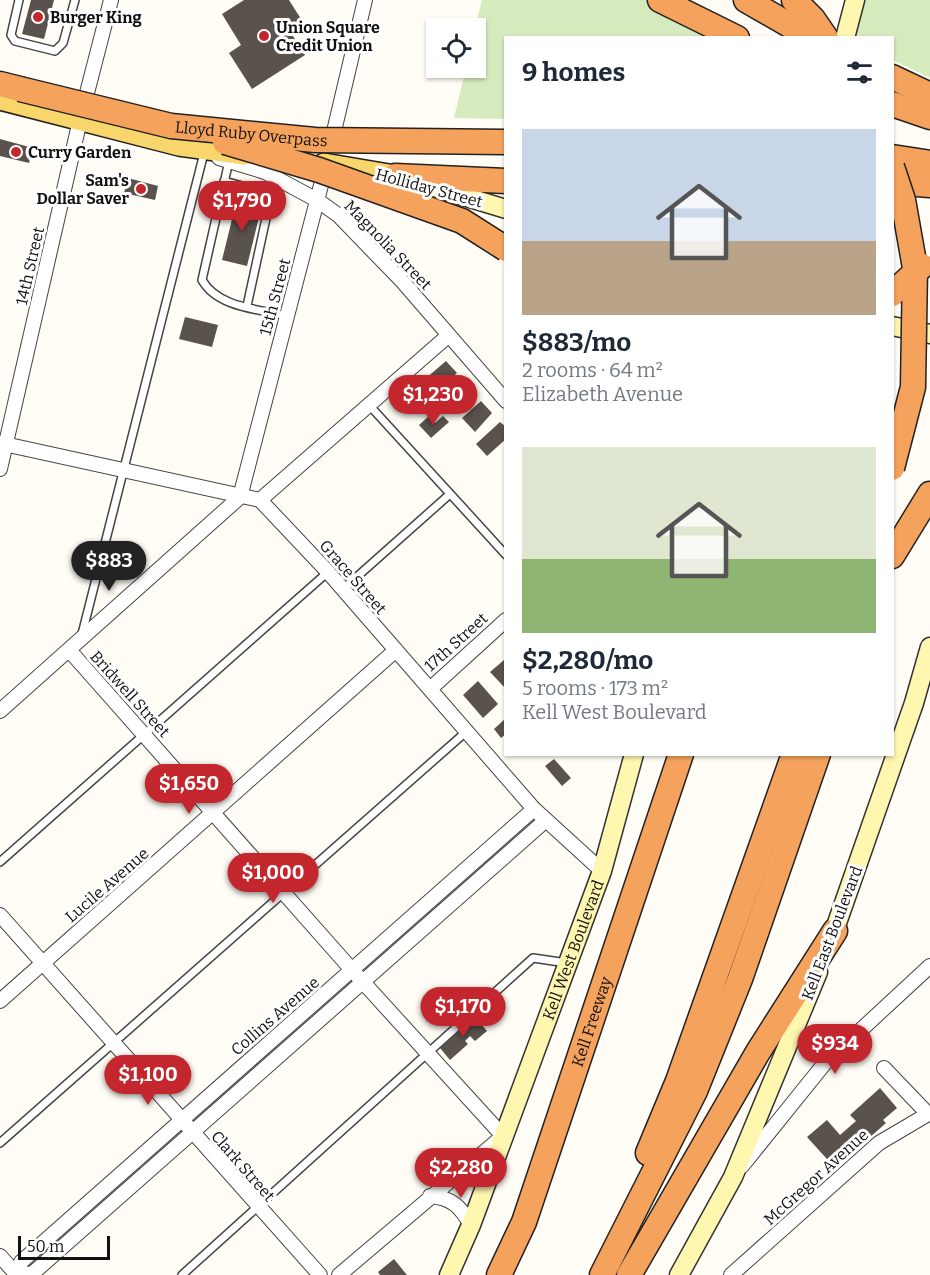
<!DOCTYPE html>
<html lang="en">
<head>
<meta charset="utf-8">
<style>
	:root { --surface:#fff; --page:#f6f6f7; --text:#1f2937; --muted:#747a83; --accent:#c4262e }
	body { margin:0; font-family:Bitter,serif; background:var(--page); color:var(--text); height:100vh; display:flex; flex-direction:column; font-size:22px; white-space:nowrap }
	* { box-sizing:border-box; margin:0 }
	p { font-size:20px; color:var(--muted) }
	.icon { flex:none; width:33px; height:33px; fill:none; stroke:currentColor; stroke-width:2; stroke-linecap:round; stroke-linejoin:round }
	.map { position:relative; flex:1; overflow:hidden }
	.details { position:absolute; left:504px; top:36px; width:390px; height:720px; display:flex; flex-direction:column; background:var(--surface); border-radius:0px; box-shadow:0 2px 4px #0004 }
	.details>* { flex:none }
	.buttons { position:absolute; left:426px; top:18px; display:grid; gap:12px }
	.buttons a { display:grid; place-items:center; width:60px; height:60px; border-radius:0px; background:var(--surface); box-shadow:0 2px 4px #0004; font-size:30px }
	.scale { position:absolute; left:18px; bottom:15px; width:92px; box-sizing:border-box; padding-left:6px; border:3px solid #111; border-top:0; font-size:16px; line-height:21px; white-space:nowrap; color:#111; -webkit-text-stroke:4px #fff; paint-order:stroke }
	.price { position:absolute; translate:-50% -51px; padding:0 14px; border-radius:21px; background:var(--accent); color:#fff; font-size:20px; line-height:39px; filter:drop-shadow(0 2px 3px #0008) }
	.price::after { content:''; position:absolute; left:50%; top:36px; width:18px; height:14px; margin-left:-9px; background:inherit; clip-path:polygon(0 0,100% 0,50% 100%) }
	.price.on { background:#222; color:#fff }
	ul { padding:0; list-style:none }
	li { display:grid; align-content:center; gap:12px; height:318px; padding:0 18px }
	li span { display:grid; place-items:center; height:186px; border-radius:0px; color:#555 }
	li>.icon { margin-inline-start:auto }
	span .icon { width:108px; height:108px; fill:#fffc; stroke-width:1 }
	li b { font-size:26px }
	h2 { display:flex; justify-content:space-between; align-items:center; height:72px; padding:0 18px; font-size:26px }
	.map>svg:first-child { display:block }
	.green { fill:#d5ebbd }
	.building { fill:#5a524d }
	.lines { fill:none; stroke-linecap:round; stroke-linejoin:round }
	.lane-casing { stroke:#444; stroke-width:10 }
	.street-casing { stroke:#444; stroke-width:16 }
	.secondary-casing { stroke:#333; stroke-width:21 }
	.primary-casing { stroke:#222; stroke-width:24 }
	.highway-casing { stroke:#222; stroke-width:27 }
	.lane { stroke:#fff; stroke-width:7 }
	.street { stroke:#fff; stroke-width:14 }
	.secondary { stroke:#fff6b0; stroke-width:18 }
	.primary { stroke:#f9d66b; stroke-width:21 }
	.highway { stroke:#f5a25d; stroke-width:24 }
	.highway-bridge-casing { stroke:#222; stroke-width:27; stroke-linecap:butt }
	.highway-bridge { stroke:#f5a25d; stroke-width:24 }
	.poi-dot { fill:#c4262e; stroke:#fff; stroke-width:2 }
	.labels { text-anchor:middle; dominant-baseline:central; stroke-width:6; stroke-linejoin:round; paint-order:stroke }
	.poi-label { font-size:16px; font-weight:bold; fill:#111; stroke:#fff; text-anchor:start }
	.street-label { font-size:16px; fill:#111; stroke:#fff }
</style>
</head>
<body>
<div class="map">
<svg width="930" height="1275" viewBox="0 0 930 1275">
	<rect width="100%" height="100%" fill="#fffdf5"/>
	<path class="green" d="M482 0H650L721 37 506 38 505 119 454 118 466 68H476L475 28Z
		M864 0H930V78L893 60 892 38H854Z"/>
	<path class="building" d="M31 0H54L44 39 22 34Z
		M244 0H289L301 19 288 28 305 55 252 89 229 53 241 45 222 14Z
		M0 139 33 148 29 163 0 156Z
		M128 178 158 186 155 200 124 193Z
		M237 199 262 205 247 266 222 260Z
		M185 317 218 325 212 347 179 339Z
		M446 361 457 373 436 391 425 379Z
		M462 380 473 392 470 395 472 397 465 403 462 400 458 404 456 402 450 407 440 396Z
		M481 401 492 413 475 432 462 418Z
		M429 416 435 423 443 416 449 422 431 438 419 425Z
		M500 422 506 427V439L487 456 476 444Z
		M504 660 506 662V689L490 672Z
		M478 681 498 704 483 718 463 695Z
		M506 718V734L501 738 494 729Z
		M554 759 571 778 562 786 545 766Z
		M475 1017 487 1031 475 1041 470 1036 465 1041 468 1044 450 1060 440 1048Z
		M880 1088 897 1108 883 1120 886 1123 835 1168 807 1137 827 1120 840 1135 856 1121 850 1115Z
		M394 1259 407 1275H380L378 1272Z"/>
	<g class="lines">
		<g class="lane-casing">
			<path id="lane" d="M19 0 11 35 15 41 55 51 63 43 75 0
				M229 161 202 280C218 308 259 309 287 316
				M224 181 264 192 270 200 247 306
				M370 406 506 555
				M342 590 450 494
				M82 634 204 153
				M0 862 328 572
				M0 1143 467 731
				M182 1275 533 958 567 963"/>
		</g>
		<g class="street-casing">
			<path id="street" d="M331 144 365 0
				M219 158 265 172 317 200 338 215 402 281 506 401
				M0 443 260 500 328 572 534 809 602 871
				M0 469 80 120 111 0
				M260 500 449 335
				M69 650 352 970 503 1136 339 1275
				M430 689 506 620
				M0 711 240 497 326 166
				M0 915 320 1275
				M0 1001 396 650
				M884 1068 928 1114
				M742 1166 825 1063 930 966
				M430 1196C452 1198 460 1206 471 1225
				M0 1256 17 1275
				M18 1275 21 1262 534 809
				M21 1275 33 1273 546 820
				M731 1275 879 1143 930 1113"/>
		</g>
		<g class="secondary-casing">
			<g id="secondary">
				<path d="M845 38 855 0"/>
				<path d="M420 183 506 209"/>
				<path d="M892 326 930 334"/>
				<path d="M830 943 914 703 930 647"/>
				<path id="s1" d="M449 1275 471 1225 602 871 634 754"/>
				<path d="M679 1275 733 1177 818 972"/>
			</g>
		</g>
		<g class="primary-casing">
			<path id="primary" d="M0 99 179 145 245 154
				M324 164 395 176"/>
		</g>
		<g class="highway-casing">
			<g id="highway">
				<path d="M660 0 737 38"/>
				<path d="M746 0 812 38"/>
				<path d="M794 0 813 19 826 38"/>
				<path d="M892 77 930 95"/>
				<path d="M0 84 20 89"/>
				<path d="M892 104 930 117"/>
				<path d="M892 157 930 163"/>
				<path d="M395 176 506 181"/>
				<path d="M892 182 930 185"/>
				<path d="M892 556 930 494"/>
				<path d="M648 1153 678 1081 794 754"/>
				<path id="s2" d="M499 1275 524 1222 681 754"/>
				<path d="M602 1275 695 1091 740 979 818 754"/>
				<path d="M629 1275 758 1052 835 931"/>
			</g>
		</g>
		<use href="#lane" class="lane"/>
		<use href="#street" class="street"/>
		<use href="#secondary" class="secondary"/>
		<use href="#primary" class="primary"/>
		<use href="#highway" class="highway"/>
		<g class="highway-bridge-casing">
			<g id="highway-bridge">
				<path id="s3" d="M20 89 171 126 315 140 506 142"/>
				<path d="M225 142 319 170 462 221 506 249"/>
				<path d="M892 167 903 200 915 268 913 387 892 468"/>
				<path d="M892 294 922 266"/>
			</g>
		</g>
		<use href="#highway-bridge" class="highway-bridge"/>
	</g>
	<g class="poi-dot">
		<circle cx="38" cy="17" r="6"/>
		<circle cx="264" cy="36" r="6"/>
		<circle cx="16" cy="152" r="6"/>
		<circle cx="141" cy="189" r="6"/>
	</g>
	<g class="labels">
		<g class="poi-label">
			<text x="50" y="17">Burger King</text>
			<text x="276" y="27">Union Square<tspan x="276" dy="18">Credit Union</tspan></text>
			<text x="28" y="152">Curry Garden</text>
			<text x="129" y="180" text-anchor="end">Sam's<tspan x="129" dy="18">Dollar Saver</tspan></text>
		</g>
		<g class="street-label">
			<text stroke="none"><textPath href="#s3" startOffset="236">Lloyd Ruby Overpass</textPath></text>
			<text transform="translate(429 188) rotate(15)">Holliday Street</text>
			<text transform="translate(388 245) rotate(46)">Magnolia Street</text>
			<text transform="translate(30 266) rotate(-77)">14th Street</text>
			<text transform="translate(275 297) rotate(-75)">15th Street</text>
			<text transform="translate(353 577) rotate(49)">Grace Street</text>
			<text transform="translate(456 642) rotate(-42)">17th Street</text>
			<text transform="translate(130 694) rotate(48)">Bridwell Street</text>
			<text transform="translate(107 885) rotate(-41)">Lucile Avenue</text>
			<text transform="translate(832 933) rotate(-69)">Kell East Boulevard</text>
			<text stroke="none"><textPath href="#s1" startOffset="348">Kell West Boulevard</textPath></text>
			<text transform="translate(275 1016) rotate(-41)">Collins Avenue</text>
			<text stroke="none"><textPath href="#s2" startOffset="270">Kell Freeway</textPath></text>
			<text transform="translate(243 1166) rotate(49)">Clark Street</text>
			<text transform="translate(816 1177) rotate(-42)">McGregor Avenue</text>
		</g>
	</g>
</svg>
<div class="buttons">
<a><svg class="icon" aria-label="locate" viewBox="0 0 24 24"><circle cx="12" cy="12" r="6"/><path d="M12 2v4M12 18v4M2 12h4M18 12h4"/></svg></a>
</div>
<div class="scale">50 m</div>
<b class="price" style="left:242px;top:232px">$1,790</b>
<b class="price" style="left:433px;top:426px">$1,230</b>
<b class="price on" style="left:109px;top:592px">$883</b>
<b class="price" style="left:189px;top:815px">$1,650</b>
<b class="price" style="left:273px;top:904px">$1,000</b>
<b class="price" style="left:463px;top:1038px">$1,170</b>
<b class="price" style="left:835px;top:1075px">$934</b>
<b class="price" style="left:148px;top:1106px">$1,100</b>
<b class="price" style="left:461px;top:1199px">$2,280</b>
<section class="details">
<h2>9 homes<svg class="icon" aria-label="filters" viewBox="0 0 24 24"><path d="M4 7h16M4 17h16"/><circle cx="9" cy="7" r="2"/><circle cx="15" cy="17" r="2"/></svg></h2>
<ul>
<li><span style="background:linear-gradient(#c9d6e8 60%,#b9a48a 0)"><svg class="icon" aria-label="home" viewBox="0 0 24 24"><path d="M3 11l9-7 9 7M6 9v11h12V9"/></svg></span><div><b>$883/mo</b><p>2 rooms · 64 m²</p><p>Elizabeth Avenue</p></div></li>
<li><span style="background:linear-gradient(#dfe7d0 60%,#8fb573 0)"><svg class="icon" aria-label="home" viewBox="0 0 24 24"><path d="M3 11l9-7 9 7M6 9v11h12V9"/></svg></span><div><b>$2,280/mo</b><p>5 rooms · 173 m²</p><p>Kell West Boulevard</p></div></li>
</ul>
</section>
</div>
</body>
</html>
